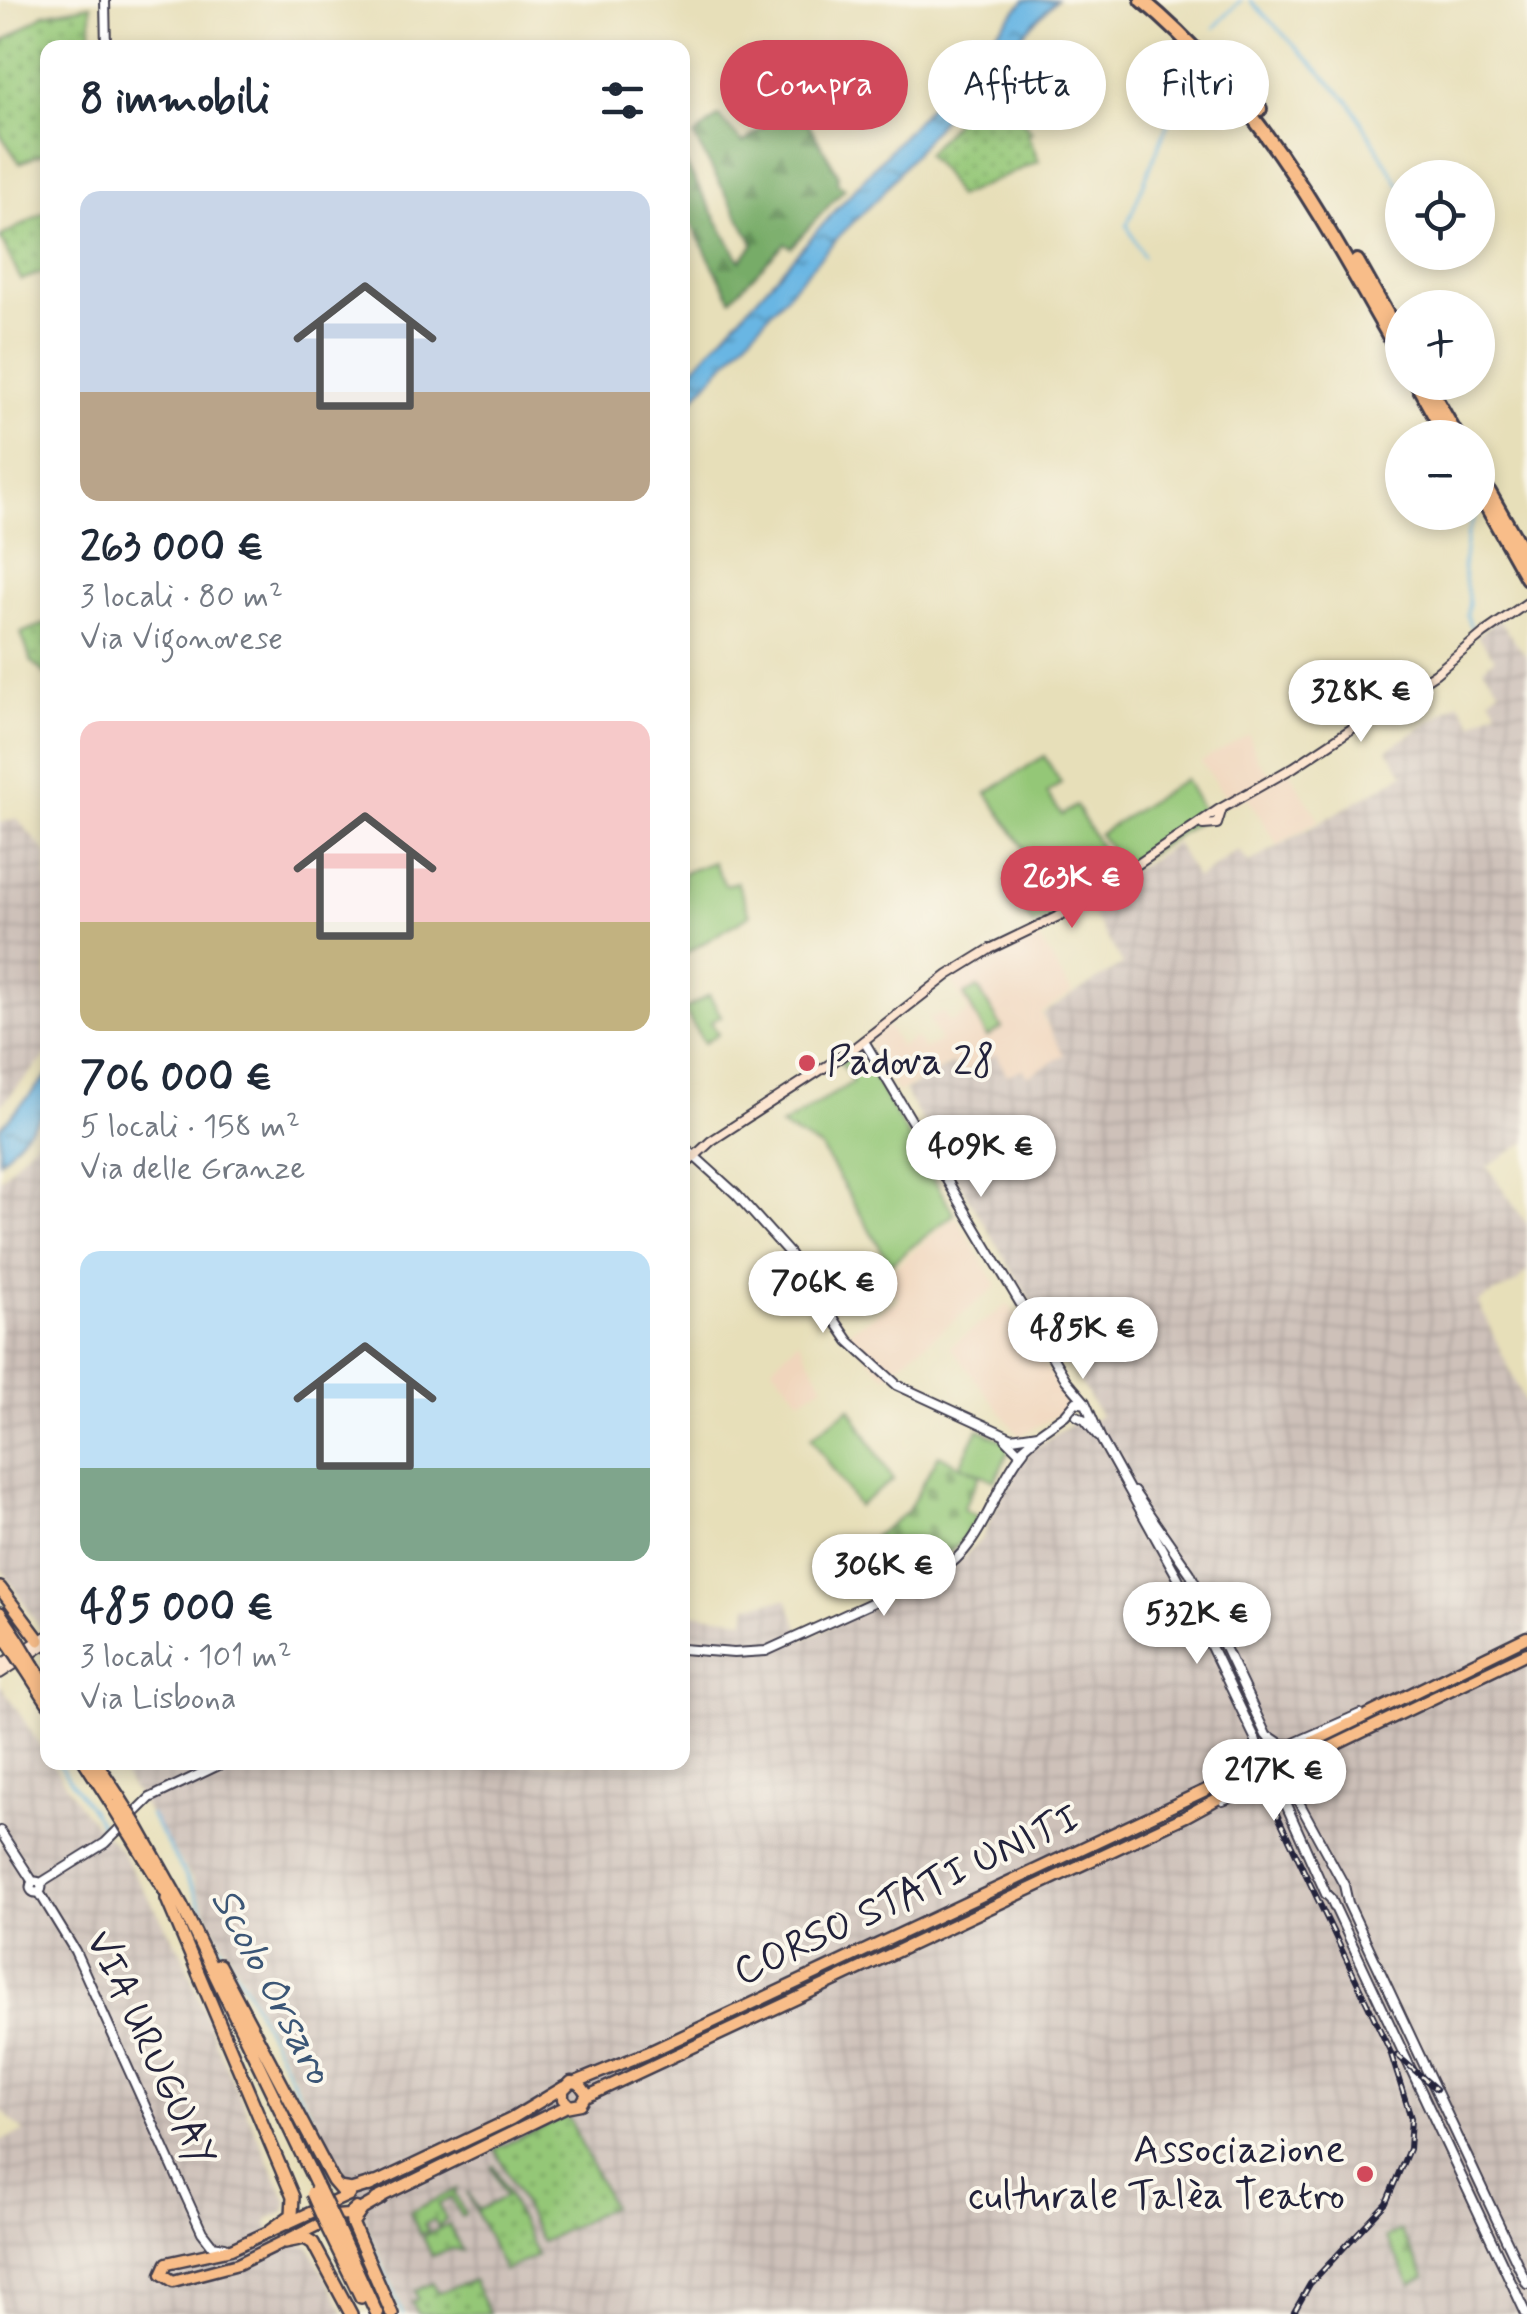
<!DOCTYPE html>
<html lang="it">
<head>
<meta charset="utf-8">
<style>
	:root { --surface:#fff; --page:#f6f6f7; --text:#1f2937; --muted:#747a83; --accent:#d1495b }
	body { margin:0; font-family:Mynerve,sans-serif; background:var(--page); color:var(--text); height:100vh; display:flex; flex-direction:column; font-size:38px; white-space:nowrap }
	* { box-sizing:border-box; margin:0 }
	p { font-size:32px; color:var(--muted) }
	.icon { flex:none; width:55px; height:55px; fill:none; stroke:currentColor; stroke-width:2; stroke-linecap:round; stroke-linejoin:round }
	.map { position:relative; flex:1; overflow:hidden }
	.sheet { position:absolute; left:40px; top:40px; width:650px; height:1730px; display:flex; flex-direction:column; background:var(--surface); border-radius:20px; box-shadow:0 5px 15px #0003 }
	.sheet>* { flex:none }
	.guide { position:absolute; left:720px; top:40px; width:655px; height:90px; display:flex; gap:20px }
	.controls { position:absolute; left:1385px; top:160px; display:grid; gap:20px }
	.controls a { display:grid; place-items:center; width:110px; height:110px; border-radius:50%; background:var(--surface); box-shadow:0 5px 15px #0003; font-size:50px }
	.price { position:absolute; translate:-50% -85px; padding:0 22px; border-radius:35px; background:#fff; color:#222; font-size:32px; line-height:65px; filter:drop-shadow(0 2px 5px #0008) }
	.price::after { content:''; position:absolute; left:50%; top:60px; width:30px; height:22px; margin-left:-15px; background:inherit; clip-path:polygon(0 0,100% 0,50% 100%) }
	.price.current { background:var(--accent); color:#fff }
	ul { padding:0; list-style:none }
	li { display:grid; align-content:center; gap:20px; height:530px; padding:0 40px }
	li span { display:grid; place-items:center; height:310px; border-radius:20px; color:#555 }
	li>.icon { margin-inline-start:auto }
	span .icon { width:180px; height:180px; fill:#fffc; stroke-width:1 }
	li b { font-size:42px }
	h2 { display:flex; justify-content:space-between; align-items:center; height:120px; padding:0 40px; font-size:42px }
	.tag { padding:0 35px; border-radius:45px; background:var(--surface); box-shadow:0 5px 15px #0003; font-size:35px; line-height:90px }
	.tag.current { background:var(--accent); color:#fff }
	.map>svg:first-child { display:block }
	.built { fill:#f0d5bc }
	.industrial { fill:url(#industrial-grid) }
	.grass { fill:url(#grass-dots); stroke:#5b7459; stroke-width:2.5 }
	.forest { fill:url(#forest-firs); stroke:#4c6752; stroke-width:2.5 }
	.cemetery { fill:url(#cemetery-stones); stroke:#5b7459; stroke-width:2.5 }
	.park { fill:#94c777; stroke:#5b7459; stroke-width:2.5 }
	.water { fill:url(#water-ripples); stroke:#466c8f; stroke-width:2.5 }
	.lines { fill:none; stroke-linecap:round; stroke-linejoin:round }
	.stream { stroke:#69b6e3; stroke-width:2.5 }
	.tertiary-casing { stroke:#403e4e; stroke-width:12 }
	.secondary-casing { stroke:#403e4e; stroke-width:12 }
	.primary-casing { stroke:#403e4e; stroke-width:15 }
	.trunk-casing { stroke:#403e4e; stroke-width:16 }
	.motorway-casing { stroke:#403e4e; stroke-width:18 }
	.tertiary { stroke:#fff; stroke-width:8 }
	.secondary { stroke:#fce5d0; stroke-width:8 }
	.primary { stroke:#f8bd89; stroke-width:10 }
	.trunk { stroke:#f8bd89; stroke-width:11 }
	.motorway { stroke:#f8bd89; stroke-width:12 }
	.rail-casing { stroke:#22223b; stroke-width:6 }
	.rail { stroke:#fbf7ec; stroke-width:2.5; stroke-dasharray:8; stroke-linecap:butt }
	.trunk-bridge-casing { stroke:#403e4e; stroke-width:16; stroke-linecap:butt }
	.trunk-bridge { stroke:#f8bd89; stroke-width:11 }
	.poi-dot { fill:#d1495b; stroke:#fbf7ec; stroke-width:4 }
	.labels { text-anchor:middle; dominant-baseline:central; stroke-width:8; stroke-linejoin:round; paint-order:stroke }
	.poi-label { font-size:40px; fill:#22223b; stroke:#fbf7ec; text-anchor:start }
	.street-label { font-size:40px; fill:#22223b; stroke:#fbf7ec }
	.water-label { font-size:42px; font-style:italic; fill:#3b5676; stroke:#fbf7ec }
</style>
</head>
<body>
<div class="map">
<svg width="1527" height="2314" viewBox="0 0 1527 2314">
	<defs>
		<pattern id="industrial-grid" width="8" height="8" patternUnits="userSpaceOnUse" patternTransform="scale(2.5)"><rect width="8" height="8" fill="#cec1b9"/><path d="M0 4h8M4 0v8" fill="none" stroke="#b1a6a0"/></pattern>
		<pattern id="grass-dots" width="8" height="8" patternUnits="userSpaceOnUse" patternTransform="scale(2.5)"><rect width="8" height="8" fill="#94c777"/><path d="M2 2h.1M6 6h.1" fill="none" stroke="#78a163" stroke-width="1.8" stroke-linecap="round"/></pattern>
		<pattern id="forest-firs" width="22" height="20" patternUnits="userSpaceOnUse" patternTransform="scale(2.5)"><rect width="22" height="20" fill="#77ac68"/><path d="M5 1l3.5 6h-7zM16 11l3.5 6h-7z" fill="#618c57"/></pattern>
		<pattern id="cemetery-stones" width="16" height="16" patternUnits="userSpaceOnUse" patternTransform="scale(2.5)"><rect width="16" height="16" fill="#94c777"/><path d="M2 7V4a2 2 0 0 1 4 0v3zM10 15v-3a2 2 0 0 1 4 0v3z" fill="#78a163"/></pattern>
		<pattern id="water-ripples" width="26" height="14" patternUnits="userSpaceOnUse" patternTransform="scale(2.5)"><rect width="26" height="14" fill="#69b6e3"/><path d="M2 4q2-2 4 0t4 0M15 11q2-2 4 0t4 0" fill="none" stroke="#5694b9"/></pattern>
	</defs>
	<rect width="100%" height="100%" fill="#fbf7ec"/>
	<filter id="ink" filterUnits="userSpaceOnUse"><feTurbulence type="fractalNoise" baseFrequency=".01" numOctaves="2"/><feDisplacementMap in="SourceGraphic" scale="20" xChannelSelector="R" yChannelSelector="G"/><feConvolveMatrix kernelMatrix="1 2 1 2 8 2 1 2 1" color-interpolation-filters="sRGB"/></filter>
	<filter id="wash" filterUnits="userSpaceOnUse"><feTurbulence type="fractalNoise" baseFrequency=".0048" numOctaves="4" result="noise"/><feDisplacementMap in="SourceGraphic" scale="40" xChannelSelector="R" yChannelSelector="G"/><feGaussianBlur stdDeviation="2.25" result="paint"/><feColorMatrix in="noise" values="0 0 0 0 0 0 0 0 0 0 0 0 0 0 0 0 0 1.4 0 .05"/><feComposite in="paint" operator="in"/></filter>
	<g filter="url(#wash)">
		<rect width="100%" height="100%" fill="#e7dfb9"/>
		<path class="built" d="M1249 734 1257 759 1272 776 1287 767 1319 820 1278 845 1247 797 1231 805 1201 762Z
			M1037 935 1072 993 1040 1013 1065 1055 1028 1077 960 1076 953 1062 898 1093 866 1042 887 1025 900 1047 916 1037 924 1050 940 1041 929 1019 943 1012 950 1023 969 1012 951 980 1004 949Z
			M956 1217 997 1286 885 1376 846 1333 899 1299 882 1277Z
			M1008 1304 1067 1401 1062 1413 1019 1436 950 1346Z
			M799 1340 824 1385 800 1399 772 1366Z"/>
		<path class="industrial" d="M1498 619 1527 657V1142L1487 1166 1527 1224V1271L1516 1283 1478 1302 1527 1407V2314H406L364 2219 360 2198 353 2184H349L240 1972 215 1930 193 1880 115 1763 682 1762 683 1612 746 1619 748 1605 787 1599 804 1639 949 1569 962 1559 982 1538 1007 1485H1012L1015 1478 1013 1474 1032 1449 1074 1422 1081 1425 1100 1416 904 1091 953 1063 960 1076 996 1054 1007 1075 1023 1069 1028 1076 1064 1055 1042 1014 1123 964 1085 902 1176 843 1197 879 1238 850 1249 863 1404 774 1387 750 1459 702 1473 723 1497 709 1490 697 1500 689 1483 668 1495 658 1477 636Z
			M17 818 47 854V1055L0 1106V823Z
			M47 1128V1639L0 1567V1179Z
			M0 1683 47 1756 48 1762 52 1763 83 1811 119 1848 182 1953 213 2037 288 2203 285 2212 268 2220V2226L279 2249 296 2242 309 2246 345 2314H0V2141L24 2132 0 2109Z"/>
		<path class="grass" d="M91 5V47L48 48 47 152 20 163 0 134V44L44 14Z
			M987 87 996 91 1032 132 1027 133 1039 161 957 197 943 173 926 154Z
			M47 211V271L21 280 0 237Z
			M47 623H48L47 676 31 661 21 633Z
			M564 2117 570 2120 611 2206 542 2242 495 2149Z
			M494 2166 537 2255 504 2271 467 2192 478 2210 505 2197 492 2167Z
			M457 2189 455 2194 465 2214 461 2216 451 2198 439 2204 446 2219 438 2227 434 2219 425 2224 428 2232 420 2234 410 2212Z
			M449 2224 462 2251 450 2248 432 2256 423 2237Z
			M473 2280 489 2314H418L412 2301 418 2299 415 2291 433 2283 438 2293Z"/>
		<path class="forest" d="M787 87 838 174 837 183 845 188 791 247 785 243 731 299 683 209V159L740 261 754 244 694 137 719 116 743 143 786 109 783 88Z"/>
		<path class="cemetery" d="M939 1455 980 1475 963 1509 978 1517C960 1551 934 1565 901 1581L873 1537 907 1512Z
			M1400 2230 1425 2277 1411 2285 1386 2238Z"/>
		<path class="park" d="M1044 756 1061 783 1047 793 1062 815 1076 806 1114 871C1106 894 1055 914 1033 925L1007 886 1036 866 987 793Z
			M1185 779 1206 817 1132 864 1124 866 1099 834Z
			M713 862 725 885 737 882 750 915 683 955V873Z
			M978 988 1002 1028 987 1037 964 995Z
			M709 995 721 1016 711 1022 718 1034 704 1043 684 1010Z
			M851 1055H861L954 1214 890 1264 821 1148 781 1126 853 1082 840 1062Z
			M850 1408 893 1480 858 1506 811 1437Z
			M978 1429 1009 1443 1010 1448 995 1481 960 1465Z"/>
		<path class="water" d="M1025 0H1056L956 102 879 197 841 234 683 410V380Z
			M47 1076V1109L0 1161V1128Z"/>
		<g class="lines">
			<path class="stream" d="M1250 0 1349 101 1401 188
				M1214 28 1241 0
				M1143 257 1127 225 1188 73V63
				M1478 509 1479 505
				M1471 627 1466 615 1469 604 1463 566 1467 535 1476 512
				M57 1762 102 1826 109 1828 115 1823
				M130 1805 135 1799 138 1802
				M150 1815 196 1893 211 1931 245 1987 344 2183
				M361 2220 403 2314"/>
		</g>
	</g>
	<g filter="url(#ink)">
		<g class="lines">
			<g class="tertiary-casing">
				<path id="tertiary" d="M105 0 106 48
					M864 1041 1066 1380 1085 1402
					M682 1145 736 1194 789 1253 849 1341 897 1385 1012 1438 1038 1434 1065 1415 1076 1402 1086 1404 1101 1439 1178 1578 1255 1738 1261 1758
					M1077 1416 1085 1420 1098 1436
					M1006 1439 1019 1452 1035 1438
					M1134 1492 1190 1573 1266 1735 1278 1749
					M682 1649 734 1653 766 1651 937 1573C985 1546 991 1491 1024 1450
					M1272 1738 1281 1744H1292L1360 1714
					M1287 1770 1289 1784 1344 1885 1348 1903 1527 2284
					M1271 1777 1279 1789 1326 1894 1331 1899 1526 2314
					M1223 1801 1264 1785 1277 1793
					M0 1831 33 1882
					M30.5 1887a5.5 5.5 0 1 1 11 0a5.5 5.5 0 1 1-11 0Z
					M41 1883 105 1843 150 1798 225 1762
					M39 1892 75 1951 202 2232 212 2245 225 2247"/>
			</g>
			<g class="secondary-casing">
				<path id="secondary" d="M1203 825 1217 824 1222 808
					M682 1168 711 1141 853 1049 948 975 990 949 1067 912 1218 810 1294 767 1436 673 1484 633 1527 603
					M0 1665 48 1635
					M0 1674 48 1643"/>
			</g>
			<g class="primary-casing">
				<path id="primary" d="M1260 1763a14 14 0 1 1 28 0a14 14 0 1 1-28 0Z
					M1281 1751H1294L1527 1637
					M1287 1768 1527 1653
					M576 2082 647 2053 1242 1773 1260 1760
					M586 2097 1186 1816 1248 1782 1269 1777
					M369 2186 511 2119 564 2087
					M349 2195 231 2249 167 2263 162 2274 173 2281 238 2264 336 2216 348 2215 356 2208
					M376 2199 565 2107 581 2104 587 2094 579 2083 571 2082 563 2090V2099L570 2106"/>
			</g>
			<g class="trunk-casing">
				<path id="trunk" d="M0 1588 39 1640
					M0 1613 18 1640
					M0 1629 10 1645
					M33 1665 48 1688
					M26 1669 48 1703
					M85 1762 113 1806
					M96 1762 119 1797
					M136 1824 182 1906 319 2190
					M129 1832 171 1901
					M167 1899 293 2197 292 2215 271 2230
					M219 1965 333 2181 345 2195
					M339 2188 351 2190 374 2183
					M351 2213 352 2223 392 2314
					M352 2223 362 2209 381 2198
					M336 2225 377 2314
					M328 2229 361 2297
					M285 2242 305 2238 313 2243 351 2314"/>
			</g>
			<g class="motorway-casing">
				<path id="motorway" d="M1142 0C1260 98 1328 228 1402 359
					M1231 75 1260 109
					M1357 261 1402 341
					M1416 382 1447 438
					M1426 382 1458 438
					M1478 473 1527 559
					M1478 491 1527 578"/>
			</g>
			<use href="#tertiary" class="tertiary"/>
			<use href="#secondary" class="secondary"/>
			<use href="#primary" class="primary"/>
			<use href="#trunk" class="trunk"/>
			<use href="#motorway" class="motorway"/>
			<g class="rail-casing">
				<path id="rail" d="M1275 1810 1390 2051 1411 2118 1409 2149 1386 2203 1310 2284 1293 2314
					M1397 2055 1436 2089"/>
			</g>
			<use href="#rail" class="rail"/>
			<g class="trunk-bridge-casing">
				<path id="trunk-bridge" d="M18 1640 33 1665
					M10 1645 26 1669
					M119 1797 136 1824
					M113 1806 129 1832
					M319 2190 336 2225
					M312 2193 328 2229"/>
			</g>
			<use href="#trunk-bridge" class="trunk-bridge"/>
		</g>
	</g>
	<g class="poi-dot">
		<circle cx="807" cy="1063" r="10"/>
		<circle cx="1365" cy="2174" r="10"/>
	</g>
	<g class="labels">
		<g class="poi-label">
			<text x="827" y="1063">Padova 28</text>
			<text x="1345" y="2151" text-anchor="end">Associazione<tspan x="1345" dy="46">culturale Talèa Teatro</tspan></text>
		</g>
		<g class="street-label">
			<text transform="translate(907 1896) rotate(-25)">CORSO STATI UNITI</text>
			<text transform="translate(150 2049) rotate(65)">VIA URUGUAY</text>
		</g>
		<g class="water-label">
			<text transform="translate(271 1986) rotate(62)">Scolo Orsaro</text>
		</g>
	</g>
</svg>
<div class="controls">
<a><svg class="icon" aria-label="locate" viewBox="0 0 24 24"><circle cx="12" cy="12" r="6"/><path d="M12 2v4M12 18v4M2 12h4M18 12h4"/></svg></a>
<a>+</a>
<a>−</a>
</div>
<b class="price" style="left:1361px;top:745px">328K €</b>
<b class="price current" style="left:1072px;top:931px">263K €</b>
<b class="price" style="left:981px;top:1200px">409K €</b>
<b class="price" style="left:823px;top:1336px">706K €</b>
<b class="price" style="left:1083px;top:1382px">485K €</b>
<b class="price" style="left:884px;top:1619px">306K €</b>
<b class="price" style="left:1197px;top:1667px">532K €</b>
<b class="price" style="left:1274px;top:1824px">217K €</b>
<div class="guide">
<a class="tag current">Compra</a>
<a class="tag">Affitta</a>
<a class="tag">Filtri</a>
</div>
<section class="sheet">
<h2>8 immobili<svg class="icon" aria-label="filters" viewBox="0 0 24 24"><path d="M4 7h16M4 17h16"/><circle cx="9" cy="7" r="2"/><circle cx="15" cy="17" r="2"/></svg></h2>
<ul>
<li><span style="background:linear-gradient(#c9d6e8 65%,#b9a48a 0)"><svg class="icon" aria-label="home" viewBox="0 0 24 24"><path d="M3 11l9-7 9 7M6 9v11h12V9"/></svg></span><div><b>263 000 €</b><p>3 locali · 80 m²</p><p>Via Vigonovese</p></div></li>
<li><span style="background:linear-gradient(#f6c9c9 65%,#c2b280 0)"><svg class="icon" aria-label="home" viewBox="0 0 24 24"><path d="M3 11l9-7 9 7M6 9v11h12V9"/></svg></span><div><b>706 000 €</b><p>5 locali · 158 m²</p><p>Via delle Granze</p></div></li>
<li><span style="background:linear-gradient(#bfe0f5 70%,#7fa58c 0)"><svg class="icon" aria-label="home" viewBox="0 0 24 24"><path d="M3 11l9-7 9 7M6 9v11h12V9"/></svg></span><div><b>485 000 €</b><p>3 locali · 101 m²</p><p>Via Lisbona</p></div></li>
</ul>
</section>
</div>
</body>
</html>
